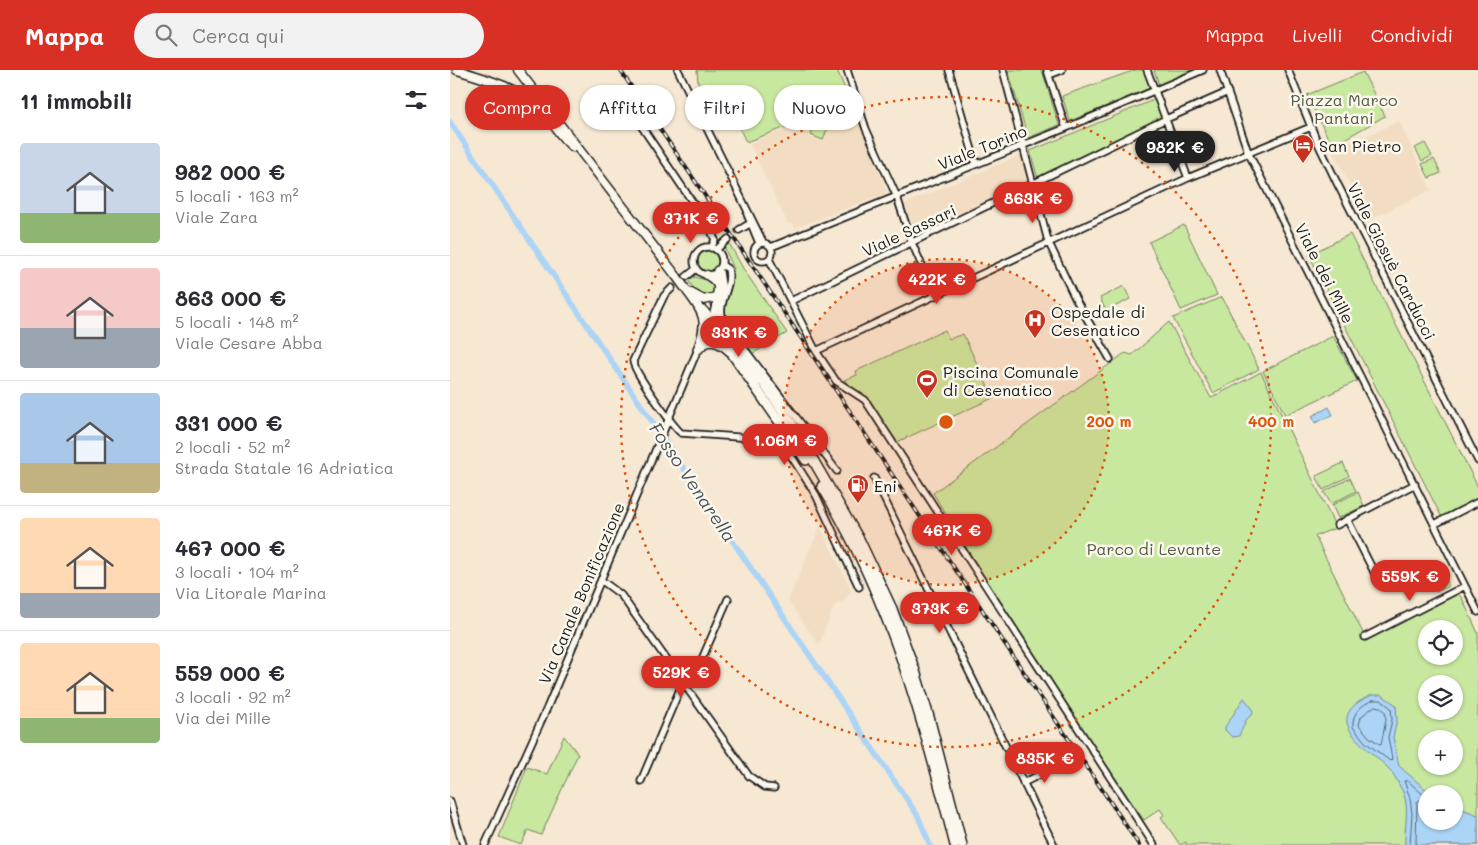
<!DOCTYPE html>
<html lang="it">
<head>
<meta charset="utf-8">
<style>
	:root { --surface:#fff; --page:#f2f2f3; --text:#2b2b33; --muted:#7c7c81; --line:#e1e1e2; --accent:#d93025 }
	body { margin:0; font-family:Mali,sans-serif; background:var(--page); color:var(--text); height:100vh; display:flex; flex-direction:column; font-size:19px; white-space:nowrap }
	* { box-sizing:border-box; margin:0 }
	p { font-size:16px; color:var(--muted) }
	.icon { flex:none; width:28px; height:28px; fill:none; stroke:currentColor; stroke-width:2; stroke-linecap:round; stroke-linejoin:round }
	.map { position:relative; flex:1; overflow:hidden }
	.sheet { display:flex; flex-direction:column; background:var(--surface); width:450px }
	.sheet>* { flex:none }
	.banner { position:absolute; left:15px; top:15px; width:475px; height:45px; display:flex; gap:10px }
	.buttons { position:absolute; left:968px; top:550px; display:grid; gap:10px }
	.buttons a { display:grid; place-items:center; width:45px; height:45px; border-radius:50%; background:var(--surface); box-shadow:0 1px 4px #0004; font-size:25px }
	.price { position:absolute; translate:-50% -42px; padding:0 11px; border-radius:18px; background:var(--accent); color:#fff; font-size:16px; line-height:32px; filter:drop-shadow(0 1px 2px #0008) }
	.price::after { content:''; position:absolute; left:50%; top:30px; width:15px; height:11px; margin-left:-8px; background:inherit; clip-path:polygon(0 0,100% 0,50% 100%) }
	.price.active { background:#222; color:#fff }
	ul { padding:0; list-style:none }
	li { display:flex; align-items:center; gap:15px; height:125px; padding:0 20px }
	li+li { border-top:1px solid var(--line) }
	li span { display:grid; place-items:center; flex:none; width:140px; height:100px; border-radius:5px; color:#555 }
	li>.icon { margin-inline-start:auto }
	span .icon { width:60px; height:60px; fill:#fffc; stroke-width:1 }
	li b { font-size:21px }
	h2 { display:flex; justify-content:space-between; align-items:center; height:60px; padding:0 20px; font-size:21px }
	.chip { padding:0 18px; border-radius:22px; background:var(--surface); box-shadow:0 1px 4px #0004; font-size:18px; line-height:45px }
	.chip.active { background:var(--accent); color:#fff }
	header { display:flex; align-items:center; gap:30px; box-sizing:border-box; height:70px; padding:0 25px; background:var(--accent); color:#fff }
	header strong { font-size:24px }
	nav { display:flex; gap:28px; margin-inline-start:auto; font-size:18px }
	.search { width:350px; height:45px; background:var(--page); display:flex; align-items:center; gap:12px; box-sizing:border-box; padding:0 18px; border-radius:28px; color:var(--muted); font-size:19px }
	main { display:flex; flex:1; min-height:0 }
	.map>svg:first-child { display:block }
	.built { fill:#f2ddc2 }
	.green { fill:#c8e79f; stroke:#72825e; fill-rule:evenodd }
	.water { fill:#abd4f6; stroke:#728a9f }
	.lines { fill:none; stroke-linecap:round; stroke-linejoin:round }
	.shore { stroke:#556673; stroke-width:1 }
	.canal { stroke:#abd4f6; stroke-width:5.5 }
	.minor-tunnel { stroke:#d5c9b8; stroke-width:5.5; stroke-dasharray:5.5 3; stroke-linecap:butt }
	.minor-casing { stroke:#1c1c1c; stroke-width:9 }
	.major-casing { stroke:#1c1c1c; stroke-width:11 }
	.highway-casing { stroke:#1c1c1c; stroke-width:12 }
	.minor { stroke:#fbf7ec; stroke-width:5.5 }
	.major { stroke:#fbf7ec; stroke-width:8 }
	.highway { stroke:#fbf7ec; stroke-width:9 }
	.rail-casing { stroke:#1c1c1c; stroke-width:4 }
	.rail { stroke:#fbf7ec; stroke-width:2; stroke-dasharray:5.5; stroke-linecap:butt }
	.major-bridge-casing { stroke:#1c1c1c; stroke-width:11; stroke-linecap:butt }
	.major-bridge { stroke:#fbf7ec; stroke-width:8 }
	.ring { fill:none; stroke:#de560d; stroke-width:2.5; stroke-dasharray:2.5 5 }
	.labels { text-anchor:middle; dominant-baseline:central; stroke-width:5; stroke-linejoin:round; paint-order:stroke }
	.park-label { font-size:16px; fill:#505943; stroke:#fbf7ec }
	.poi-label { font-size:16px; fill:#1c1c1c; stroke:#fbf7ec; text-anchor:start }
	.street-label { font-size:16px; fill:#1c1c1c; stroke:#fbf7ec }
	.water-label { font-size:18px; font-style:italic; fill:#47535d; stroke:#fbf7ec }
	.centre { fill:#de560d; stroke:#fbf7ec; stroke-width:2.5 }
	.ring-label { font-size:15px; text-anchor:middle; font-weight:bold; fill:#de560d; stroke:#fbf7ec; stroke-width:5; stroke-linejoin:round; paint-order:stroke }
</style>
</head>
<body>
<header>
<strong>Mappa</strong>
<div class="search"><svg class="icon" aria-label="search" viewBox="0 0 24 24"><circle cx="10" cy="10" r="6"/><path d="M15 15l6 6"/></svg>Cerca qui</div>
<nav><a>Mappa</a><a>Livelli</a><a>Condividi</a></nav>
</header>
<main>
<section class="sheet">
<h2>11 immobili<svg class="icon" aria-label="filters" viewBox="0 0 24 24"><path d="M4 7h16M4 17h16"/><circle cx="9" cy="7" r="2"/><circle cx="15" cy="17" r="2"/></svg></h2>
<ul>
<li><span style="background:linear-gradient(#c9d6e8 70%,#8fb573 0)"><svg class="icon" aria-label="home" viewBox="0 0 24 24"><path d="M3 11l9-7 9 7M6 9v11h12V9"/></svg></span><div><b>982 000 €</b><p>5 locali · 163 m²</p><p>Viale Zara</p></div></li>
<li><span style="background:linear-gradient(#f6c9c9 60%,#9aa5b1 0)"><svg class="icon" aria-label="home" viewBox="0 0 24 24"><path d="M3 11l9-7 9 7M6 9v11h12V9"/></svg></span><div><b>863 000 €</b><p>5 locali · 148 m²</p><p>Viale Cesare Abba</p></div></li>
<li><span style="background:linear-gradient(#a9c7e8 70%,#c2b280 0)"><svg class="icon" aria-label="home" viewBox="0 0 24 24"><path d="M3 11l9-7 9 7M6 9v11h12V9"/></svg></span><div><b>331 000 €</b><p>2 locali · 52 m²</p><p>Strada Statale 16 Adriatica</p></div></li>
<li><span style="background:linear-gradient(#ffd9b3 75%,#9aa5b1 0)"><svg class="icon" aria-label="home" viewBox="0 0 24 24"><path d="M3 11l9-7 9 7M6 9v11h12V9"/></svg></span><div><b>467 000 €</b><p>3 locali · 104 m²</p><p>Via Litorale Marina</p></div></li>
<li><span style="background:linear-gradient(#ffd9b3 75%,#8fb573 0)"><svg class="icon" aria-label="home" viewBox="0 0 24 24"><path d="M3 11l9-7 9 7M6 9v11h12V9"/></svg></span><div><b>559 000 €</b><p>3 locali · 92 m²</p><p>Via dei Mille</p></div></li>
</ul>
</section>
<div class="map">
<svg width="1028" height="775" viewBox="0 0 1028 775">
	<rect width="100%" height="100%" fill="#f6e8d3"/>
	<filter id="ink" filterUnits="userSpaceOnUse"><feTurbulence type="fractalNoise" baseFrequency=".02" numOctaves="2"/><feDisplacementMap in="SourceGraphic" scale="10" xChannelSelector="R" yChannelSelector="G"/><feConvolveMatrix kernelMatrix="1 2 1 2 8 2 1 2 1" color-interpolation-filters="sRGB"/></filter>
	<g filter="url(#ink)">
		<path class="built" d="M404 33 437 123 345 158 343 153 338 154 299 73Z
			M949 51 981 120 919 150 883 82Z
			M571 85 580 112 467 166 454 134Z
			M370 456 401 520 395 530 384 536 369 575 338 531Z"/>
		<path class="green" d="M247 0H387L401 33 296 72 280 38 260 36 248 13Z
			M558 0H592L609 55 578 68Z
			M685 0H694L700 18 620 51 612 26Z
			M704 0H743L709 15Z
			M913 2 935 46 882 76 857 25Z
			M706 29 713 48 588 109 580 81Z
			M368 47 380 51 373 70 361 65Z
			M975 73 982 86 972 91 965 78Z
			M984 89 991 103 979 108 972 94Z
			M734 155 767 225 731 240 699 172Z
			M900 164 1028 417V428L992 448 859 185Z
			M279 173 294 200 337 263 302 284C291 270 271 253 275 235 278 222 283 213 282 200L284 199 274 177Z
			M247 191a12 12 0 1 1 24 0a12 12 0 1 1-24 0Z
			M244 207 265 212 266 223 256 228 247 223 238 210Z
			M674 216 680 229 656 241 650 228Z
			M772 227 809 299 763 323 723 248Z
			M719 252 761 328 811 302 886 458 865 466 916 569 1008 524 1012 528 1028 563V775H736V772L730 775 711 747 714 745 710 739 694 750C619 644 550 534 483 423L675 283 682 285ZM976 559H1004V586H976ZM976 614H1004V641H976ZM976 669H1004V696H976ZM976 724H1004V751H976Z
			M495 260 499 269 513 264 543 328 447 372 419 331 394 310 407 305 406 301Z
			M883 266 907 311 835 345 813 301Z
			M893 393 899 406 873 420 866 406Z
			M900 408 906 421 881 434 874 422Z
			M908 422 914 436 888 448 882 435Z
			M987 490 999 516 986 522 973 497Z
			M114 666 128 684 91 765 78 760 71 775 49 767 77 697 97 704Z"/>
		<path class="water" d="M879 337 883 345 865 353 862 346Z
			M922 625H932L946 635 947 650 943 667 949 696 981 724H976V751H1004V736L1028 745V775H955C954 757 960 739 953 722 949 715 945 705 939 699 918 677 866 649 922 625Z
			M794 628 802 638 803 643 796 650 789 666 782 667 775 660V657Z"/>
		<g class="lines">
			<path class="shore" d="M923 630H931L941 638 942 650 938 667 942 689 940 691 915 672 903 657C902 643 911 635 923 630Z
				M925 636 930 637 935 641 936 650 931 675 919 667 909 655 911 647Z
				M960 775 962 744 960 728 954 711H958L976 727
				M966 775 967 732 970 730 976 734"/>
			<path class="canal" d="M0 52 468 746 480 775"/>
			<path class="minor-tunnel" d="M278 169 289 160"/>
			<g class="minor-casing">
				<path id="minor" d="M228 0 313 172
					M397 0 416 59 447 127 462 173 485 225
					M499 0 526 94
					M553 0 598 171 625 228 660 289
					M597 0 616 58
					M697 0 738 108
					M770 0 798 82 1028 542
					M838 0 866 69 887 113 1028 391
					M599 5 612 0
					M173 29 260 158 265 170 261 178
					M297 144 309 173
					M289 160 301 153
					M304 182a9 9 0 1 1 18 0a9 9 0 1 1-18 0Z
					M321 177 616 58 753 0
					M244 191a14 14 0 1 1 28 0a14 14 0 1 1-28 0Z
					M266 180 278 169
					M319 189 366 281 386 311 415 330 704 775
					M272 195 278 199C283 218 265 234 274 252L387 401
					M236 207 246 199
					M222 218 214 226 183 291C184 302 222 355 231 363L331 370 366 425 409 517
					M341 231 716 49 778 22
					M366 281 738 108 861 57
					M424 408 604 775
					M897 449 925 504
					M985 454 1028 432
					M887 455 965 414
					M151 510 171 525 299 706 315 717 324 718
					M915 567 1015 516
					M236 616 242 612 278 529
					M191 711 233 612
					M573 713 607 696
					M0 731 13 775
					M35 775 97 638 248 279"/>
			</g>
			<g class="major-casing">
				<path id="major" d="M7 0C36 9 69 18 91 39 103 51 109 67 123 77
					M68 0 227 207
					M237 221C255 244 258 251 248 279
					M241 223 254 230 266 227C271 216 267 211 257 205"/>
			</g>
			<g class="highway-casing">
				<path id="highway" d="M268 201 271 220 265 243 272 257
					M253 241 313 312 344 357 410 471 442 539 465 601 479 647 512 775
					M248 279C258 266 269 271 280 281
					M283 285 356 390
					M372 416C441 531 472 646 505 775"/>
			</g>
			<use href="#minor" class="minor"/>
			<use href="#major" class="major"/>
			<use href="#highway" class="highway"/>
			<g class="rail-casing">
				<path id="rail" d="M170 0 333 241 689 775"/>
			</g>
			<use href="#rail" class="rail"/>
			<g class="major-bridge-casing">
				<path id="major-bridge" d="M227 207 235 218"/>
			</g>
			<use href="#major-bridge" class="major-bridge"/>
		</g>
	</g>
	<circle cx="496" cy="352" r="163" fill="#de560d" fill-opacity=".12"/>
	<g class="ring">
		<circle cx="496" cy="352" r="163"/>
		<circle cx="496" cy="352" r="325"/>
	</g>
	<defs>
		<g id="hotel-pin" transform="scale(1.125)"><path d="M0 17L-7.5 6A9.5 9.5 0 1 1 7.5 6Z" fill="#c8321e" stroke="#fbf7ec"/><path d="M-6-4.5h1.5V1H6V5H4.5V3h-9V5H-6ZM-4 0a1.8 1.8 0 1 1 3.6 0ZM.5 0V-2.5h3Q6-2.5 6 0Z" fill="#fff"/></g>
		<g id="hospital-pin" transform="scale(1.125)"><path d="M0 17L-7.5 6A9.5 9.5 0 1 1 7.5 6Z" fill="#c8321e" stroke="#fbf7ec"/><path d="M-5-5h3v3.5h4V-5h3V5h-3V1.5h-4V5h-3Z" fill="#fff"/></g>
		<g id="stadium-pin" transform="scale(1.125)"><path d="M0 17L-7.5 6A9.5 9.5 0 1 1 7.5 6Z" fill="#c8321e" stroke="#fbf7ec"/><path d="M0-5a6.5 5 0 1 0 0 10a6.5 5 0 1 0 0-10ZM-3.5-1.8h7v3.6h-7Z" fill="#fff"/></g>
		<g id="fuel-pin" transform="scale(1.125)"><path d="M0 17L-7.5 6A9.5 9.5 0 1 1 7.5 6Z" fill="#c8321e" stroke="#fbf7ec"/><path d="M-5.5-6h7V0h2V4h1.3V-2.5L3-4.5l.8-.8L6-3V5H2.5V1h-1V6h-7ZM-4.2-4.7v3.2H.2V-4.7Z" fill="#fff"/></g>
	</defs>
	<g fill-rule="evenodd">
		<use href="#hotel-pin" x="853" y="75"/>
		<use href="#hospital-pin" x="585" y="250"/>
		<use href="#stadium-pin" x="477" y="310"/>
		<use href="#fuel-pin" x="408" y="415"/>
	</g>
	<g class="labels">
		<g class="park-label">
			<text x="894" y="29">Piazza Marco<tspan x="894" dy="18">Pantani</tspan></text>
			<text x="704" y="478">Parco di Levante</text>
		</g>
		<g class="poi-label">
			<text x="869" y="75">San Pietro</text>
			<text x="601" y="241">Ospedale di<tspan x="601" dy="18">Cesenatico</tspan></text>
			<text x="493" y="301">Piscina Comunale<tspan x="493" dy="18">di Cesenatico</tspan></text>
			<text x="424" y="415">Eni</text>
		</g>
		<g class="street-label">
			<text transform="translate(532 77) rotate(-22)">Viale Torino</text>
			<text transform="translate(459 160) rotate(-25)">Viale Sassari</text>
			<text transform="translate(942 191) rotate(63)">Viale Giosuè Carducci</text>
			<text transform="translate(875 203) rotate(63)">Viale dei Mille</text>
			<text transform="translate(131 523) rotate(-67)">Via Canale Bonificazione</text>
		</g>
		<g class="water-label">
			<text transform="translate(243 412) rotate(56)">Fosso Venarella</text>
		</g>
	</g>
	<circle cx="496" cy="352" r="8" class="centre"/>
	<g class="ring-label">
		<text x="659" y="357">200 m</text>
		<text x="821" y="357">400 m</text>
	</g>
</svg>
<div class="buttons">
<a><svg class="icon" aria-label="locate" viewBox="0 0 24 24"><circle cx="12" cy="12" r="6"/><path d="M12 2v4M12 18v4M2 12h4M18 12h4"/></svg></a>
<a><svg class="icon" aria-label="layers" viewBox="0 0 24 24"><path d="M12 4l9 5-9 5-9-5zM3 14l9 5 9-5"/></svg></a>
<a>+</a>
<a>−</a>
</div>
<b class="price active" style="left:725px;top:103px">982K €</b>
<b class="price" style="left:583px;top:154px">863K €</b>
<b class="price" style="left:241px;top:174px">371K €</b>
<b class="price" style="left:487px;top:235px">422K €</b>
<b class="price" style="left:289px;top:288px">331K €</b>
<b class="price" style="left:335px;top:396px">1.06M €</b>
<b class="price" style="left:502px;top:486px">467K €</b>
<b class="price" style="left:960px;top:532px">559K €</b>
<b class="price" style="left:490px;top:564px">373K €</b>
<b class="price" style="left:231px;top:628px">529K €</b>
<b class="price" style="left:595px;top:714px">835K €</b>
<div class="banner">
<a class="chip active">Compra</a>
<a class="chip">Affitta</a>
<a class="chip">Filtri</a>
<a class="chip">Nuovo</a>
</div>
</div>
</main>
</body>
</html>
